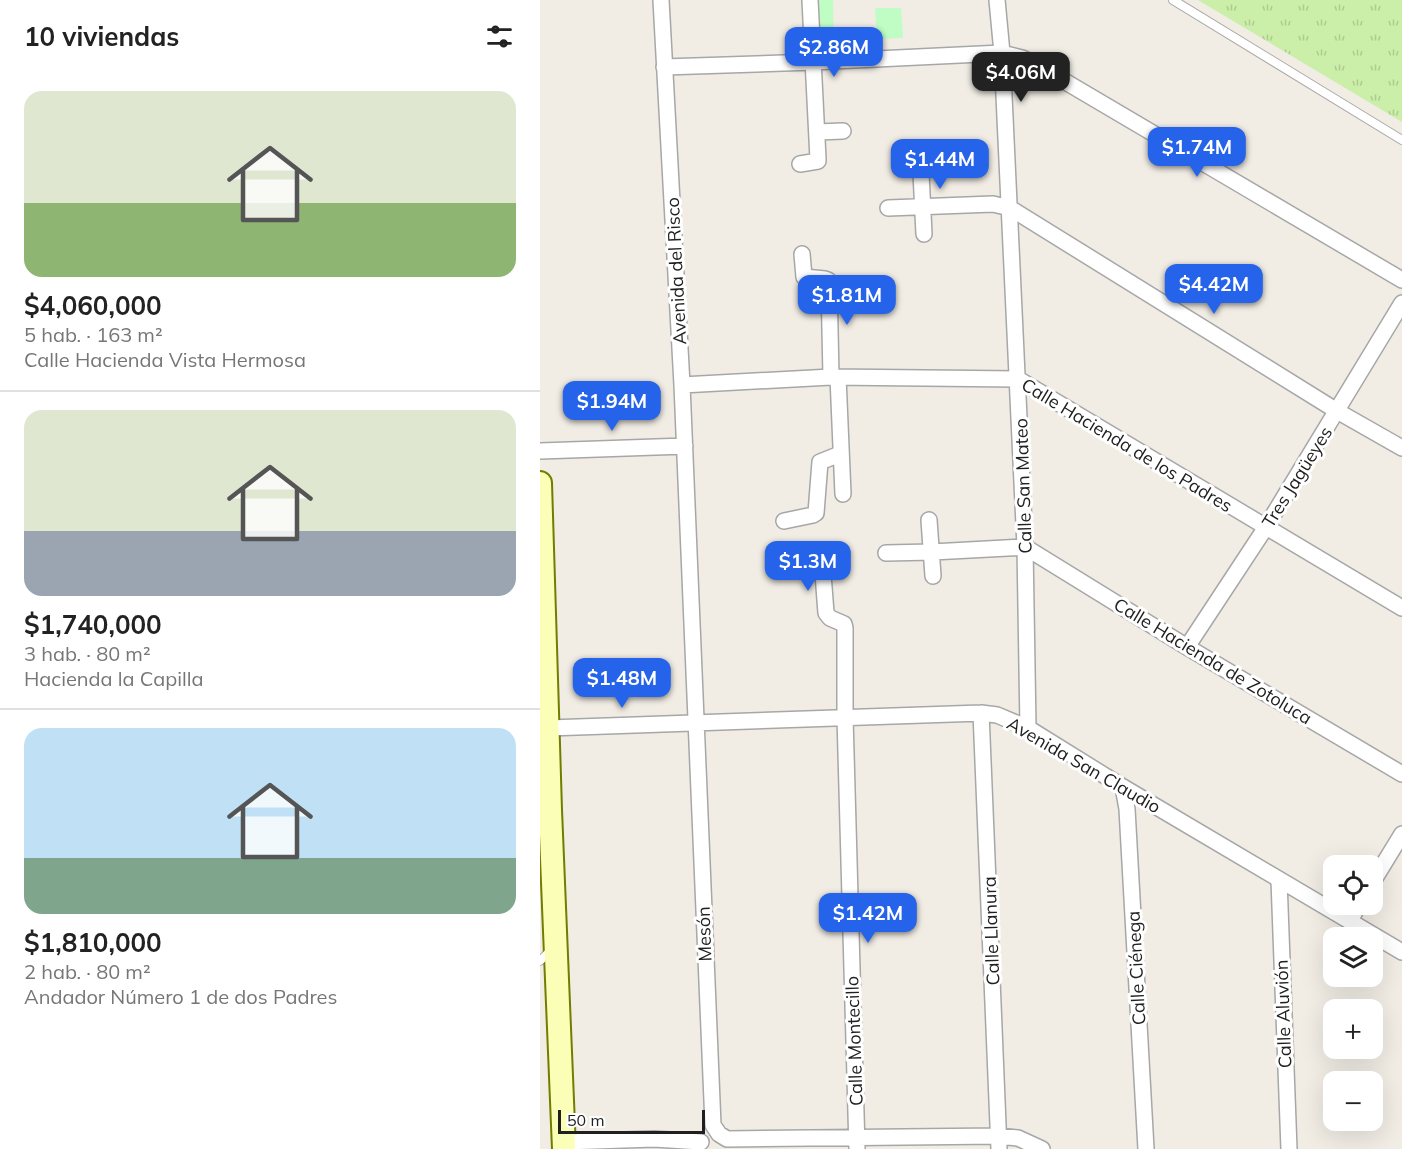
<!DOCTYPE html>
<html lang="es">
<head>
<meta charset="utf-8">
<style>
	:root { --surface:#fff; --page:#f6f6f6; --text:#222; --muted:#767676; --line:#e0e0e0; --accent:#2563eb }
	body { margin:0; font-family:Mulish,sans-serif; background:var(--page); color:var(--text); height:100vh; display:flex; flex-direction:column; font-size:22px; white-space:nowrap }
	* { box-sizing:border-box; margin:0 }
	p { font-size:20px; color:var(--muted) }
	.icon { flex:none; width:33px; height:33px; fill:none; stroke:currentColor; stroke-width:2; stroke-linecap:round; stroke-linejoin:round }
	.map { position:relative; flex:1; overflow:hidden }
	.side { display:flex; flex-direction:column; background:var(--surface); width:540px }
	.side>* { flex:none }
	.controls { position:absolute; left:783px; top:855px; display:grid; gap:12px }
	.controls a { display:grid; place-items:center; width:60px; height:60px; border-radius:12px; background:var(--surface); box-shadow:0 6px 24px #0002; font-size:30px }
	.scale { position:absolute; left:18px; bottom:15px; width:147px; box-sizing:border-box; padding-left:6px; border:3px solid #202020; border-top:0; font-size:16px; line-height:21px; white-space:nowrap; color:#202020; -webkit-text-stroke:4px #fff; paint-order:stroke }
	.price { position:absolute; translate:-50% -51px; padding:0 14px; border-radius:12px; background:var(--accent); color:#fff; font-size:20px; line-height:39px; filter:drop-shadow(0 2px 3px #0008) }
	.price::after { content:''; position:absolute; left:50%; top:36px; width:18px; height:14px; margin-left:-9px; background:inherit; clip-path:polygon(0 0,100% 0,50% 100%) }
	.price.current { background:#222; color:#fff }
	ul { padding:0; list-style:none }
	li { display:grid; align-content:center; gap:12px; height:318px; padding:0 24px }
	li+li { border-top:2px solid var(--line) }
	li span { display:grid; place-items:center; height:186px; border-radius:18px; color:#555 }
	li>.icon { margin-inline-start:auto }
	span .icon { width:108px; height:108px; fill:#fffc; stroke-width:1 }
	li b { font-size:26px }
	h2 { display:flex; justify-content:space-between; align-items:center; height:72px; padding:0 24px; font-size:26px }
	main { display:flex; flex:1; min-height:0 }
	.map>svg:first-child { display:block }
	.grass { fill:url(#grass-tufts) }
	.park { fill:#c0fdc4 }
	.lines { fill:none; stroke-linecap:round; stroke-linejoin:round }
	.service-casing { stroke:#a7a7a7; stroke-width:10 }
	.minor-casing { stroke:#a7a7a7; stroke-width:18 }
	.secondary-casing { stroke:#717d00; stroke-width:26 }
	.service { stroke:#fff; stroke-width:8 }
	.minor { stroke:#fff; stroke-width:15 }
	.secondary { stroke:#fbfeb6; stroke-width:22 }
	.labels { text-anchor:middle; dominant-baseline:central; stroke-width:6; stroke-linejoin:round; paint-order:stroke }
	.street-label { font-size:18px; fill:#202020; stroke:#fff }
</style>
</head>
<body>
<main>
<section class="side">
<h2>10 viviendas<svg class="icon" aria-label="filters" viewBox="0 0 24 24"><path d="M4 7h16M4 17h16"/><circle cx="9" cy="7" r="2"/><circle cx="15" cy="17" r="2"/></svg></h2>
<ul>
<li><span style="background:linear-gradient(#dfe7d0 60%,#8fb573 0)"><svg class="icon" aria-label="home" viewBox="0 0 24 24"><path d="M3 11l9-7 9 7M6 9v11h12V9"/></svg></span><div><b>$4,060,000</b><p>5 hab. · 163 m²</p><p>Calle Hacienda Vista Hermosa</p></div></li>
<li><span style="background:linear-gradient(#dfe7d0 65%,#9aa5b1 0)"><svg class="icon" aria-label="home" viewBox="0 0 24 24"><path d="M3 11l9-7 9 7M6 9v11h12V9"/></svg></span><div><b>$1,740,000</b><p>3 hab. · 80 m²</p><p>Hacienda la Capilla</p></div></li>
<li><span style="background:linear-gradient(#bfe0f5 70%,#7fa58c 0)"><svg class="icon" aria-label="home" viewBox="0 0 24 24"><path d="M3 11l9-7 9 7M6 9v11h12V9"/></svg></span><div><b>$1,810,000</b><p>2 hab. · 80 m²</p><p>Andador Número 1 de dos Padres</p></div></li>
</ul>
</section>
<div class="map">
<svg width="862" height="1149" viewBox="0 0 862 1149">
	<defs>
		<pattern id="grass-tufts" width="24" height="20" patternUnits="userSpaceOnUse" patternTransform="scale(1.5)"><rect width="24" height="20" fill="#cbeea8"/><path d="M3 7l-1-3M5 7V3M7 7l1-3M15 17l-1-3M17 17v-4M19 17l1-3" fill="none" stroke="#aecc90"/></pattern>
	</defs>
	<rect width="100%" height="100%" fill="#f1ede5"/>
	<path class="grass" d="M658 0H862V122Z"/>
	<path class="park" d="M276 0H293L294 48H277Z
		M335 8H361L363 38 337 39Z"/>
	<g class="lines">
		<g class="service-casing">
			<path id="service" d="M633 0 862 140
				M0 961 10 951"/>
		</g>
		<g class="minor-casing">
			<path id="minor" d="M121 0 142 385 173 1125 179 1134 187 1139 459 1136 478 1138 502 1149
				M457 0 462 53 485 547 488 728
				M124 67 273 62 462 53 482 58 497 65 862 280
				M277 132 303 131
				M260 164 278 161V159L270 0
				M381 173 384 234
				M348 208 453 204 470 208 797 411 862 448
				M262 254 264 277 285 279 288 280 289 283 291 377
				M298 377 303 494
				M142 385 291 377 478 379 862 608
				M0 451 145 446
				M389 520 393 576
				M244 521 273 515 276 513 280 462 300 454
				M346 553 392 552 485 547 647 647 862 774
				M282 561 286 613 290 618 304 624 305 628V717L317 1149
				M647 647 726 527 862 303
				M441 713 459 1149
				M9 728 441 713 457 715 488 728 583 787 862 952
				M583 787 587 809 606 1149
				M739 880 749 1149
				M832 883 862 834
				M810 921 819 904
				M24 1142 114 1139 161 1142"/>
		</g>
		<g class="secondary-casing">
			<path id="secondary" d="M0 483 10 810 24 1149"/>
		</g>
		<use href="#service" class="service"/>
		<use href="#minor" class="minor"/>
		<use href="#secondary" class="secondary"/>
	</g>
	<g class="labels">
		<g class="street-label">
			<text transform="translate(136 271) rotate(-93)">Avenida del Risco</text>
			<text transform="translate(587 445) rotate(31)">Calle Hacienda de los Padres</text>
			<text transform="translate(757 477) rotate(-58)">Tres Jagüeyes</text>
			<text transform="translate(483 486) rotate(-92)">Calle San Mateo</text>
			<text transform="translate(673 661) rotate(31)">Calle Hacienda de Zotoluca</text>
			<text transform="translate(544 765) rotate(30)">Avenida San Claudio</text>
			<text transform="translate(451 931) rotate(-92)">Calle Llanura</text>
			<text transform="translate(164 934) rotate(-92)">Mesón</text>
			<text transform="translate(596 968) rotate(-93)">Calle Ciénega</text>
			<text transform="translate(743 1014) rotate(-92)">Calle Aluvión</text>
			<text transform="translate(314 1041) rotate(-92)">Calle Montecillo</text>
		</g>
	</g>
</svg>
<div class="controls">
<a><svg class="icon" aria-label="locate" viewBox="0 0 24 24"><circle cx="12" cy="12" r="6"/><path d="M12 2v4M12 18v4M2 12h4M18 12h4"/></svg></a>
<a><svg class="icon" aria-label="layers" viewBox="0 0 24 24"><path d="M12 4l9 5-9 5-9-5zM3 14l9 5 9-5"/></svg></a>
<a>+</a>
<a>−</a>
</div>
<div class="scale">50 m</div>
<b class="price" style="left:294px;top:78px">$2.86M</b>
<b class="price current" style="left:481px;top:103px">$4.06M</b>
<b class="price" style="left:657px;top:178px">$1.74M</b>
<b class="price" style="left:400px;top:190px">$1.44M</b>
<b class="price" style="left:674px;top:315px">$4.42M</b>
<b class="price" style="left:307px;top:326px">$1.81M</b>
<b class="price" style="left:72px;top:432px">$1.94M</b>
<b class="price" style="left:268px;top:592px">$1.3M</b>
<b class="price" style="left:82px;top:709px">$1.48M</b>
<b class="price" style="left:328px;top:944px">$1.42M</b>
</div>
</main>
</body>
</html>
